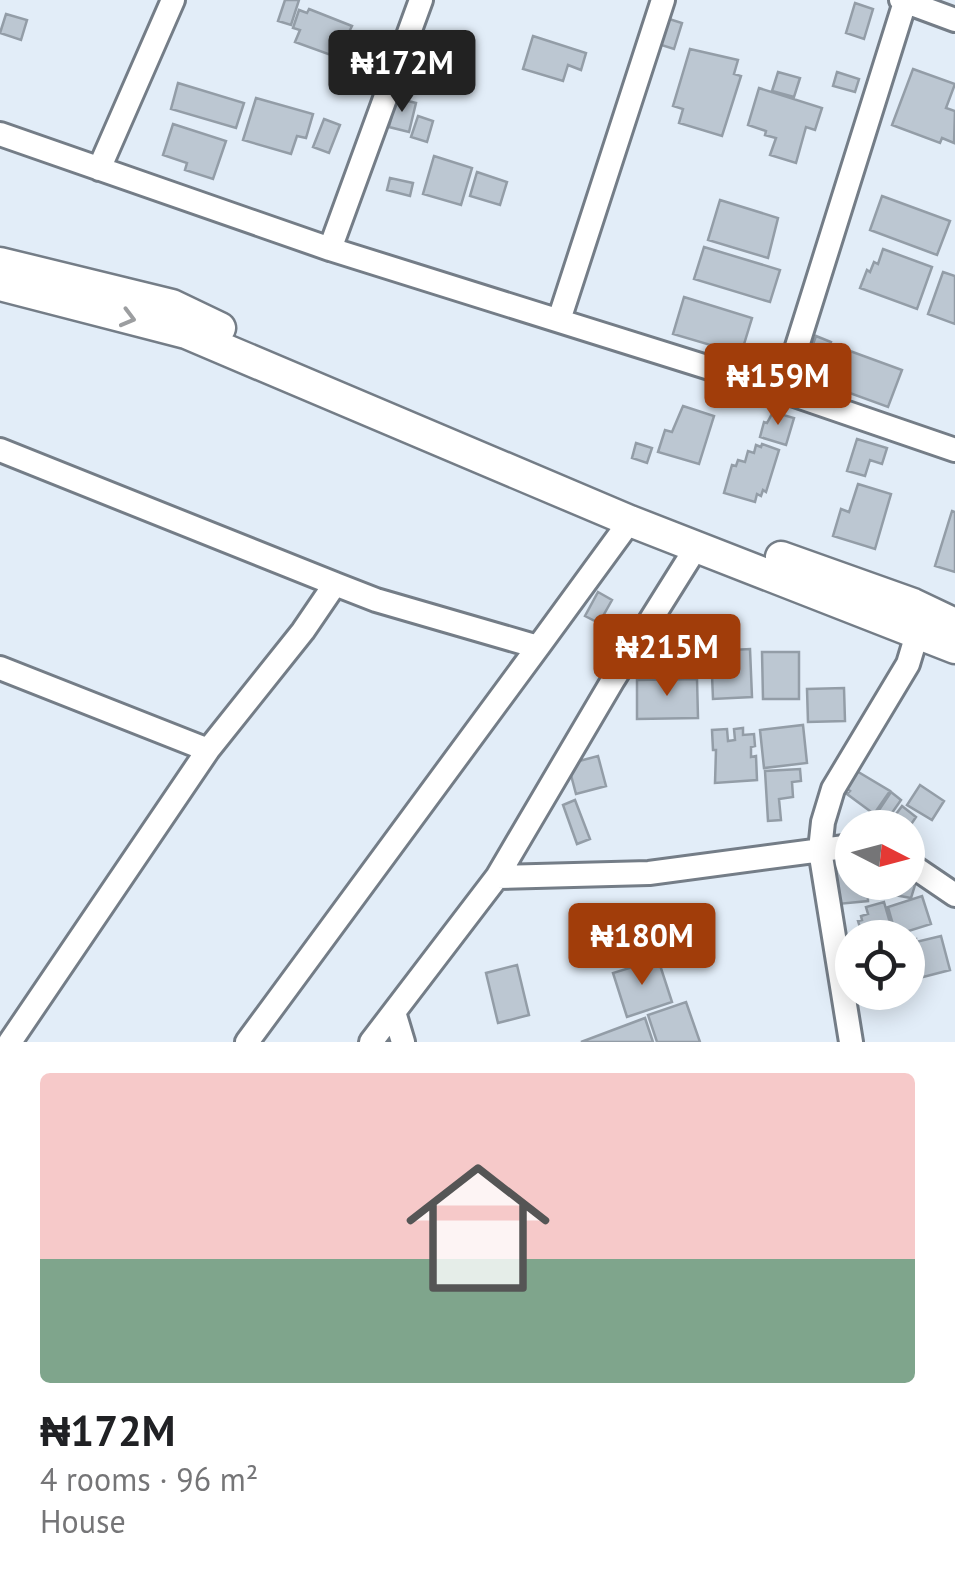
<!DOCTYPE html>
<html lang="en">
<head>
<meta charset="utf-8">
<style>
	:root { --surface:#fff; --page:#f2f2f2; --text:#202124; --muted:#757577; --accent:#a13d0a }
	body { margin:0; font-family:"PT Sans",sans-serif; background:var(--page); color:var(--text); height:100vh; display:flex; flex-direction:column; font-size:38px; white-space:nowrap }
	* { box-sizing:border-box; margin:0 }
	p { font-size:32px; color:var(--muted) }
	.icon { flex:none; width:55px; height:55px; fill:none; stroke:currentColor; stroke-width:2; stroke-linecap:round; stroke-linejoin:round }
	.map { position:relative; height:1042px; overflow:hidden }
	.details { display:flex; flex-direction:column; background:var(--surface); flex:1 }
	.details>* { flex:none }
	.needle { width:65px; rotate:96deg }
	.tools { position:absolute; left:835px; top:810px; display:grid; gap:20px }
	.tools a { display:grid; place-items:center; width:90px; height:90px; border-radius:50%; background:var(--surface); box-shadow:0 5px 25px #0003; font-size:50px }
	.price { position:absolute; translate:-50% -85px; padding:0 22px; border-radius:10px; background:var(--accent); color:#fff; font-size:32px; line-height:65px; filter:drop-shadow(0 2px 5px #0008) }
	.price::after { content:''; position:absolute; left:50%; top:60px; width:30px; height:22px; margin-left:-15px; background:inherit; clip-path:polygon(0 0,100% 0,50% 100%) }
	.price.active { background:#222; color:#fff }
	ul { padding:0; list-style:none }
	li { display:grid; align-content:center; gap:20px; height:530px; padding:0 40px }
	li span { display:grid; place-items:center; height:310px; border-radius:10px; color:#555 }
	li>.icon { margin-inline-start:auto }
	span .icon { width:180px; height:180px; fill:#fffc; stroke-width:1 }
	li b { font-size:42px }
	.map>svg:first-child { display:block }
	.building { fill:#bcc7d2; stroke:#939da7; stroke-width:2.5 }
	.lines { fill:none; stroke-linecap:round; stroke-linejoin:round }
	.minor-casing { stroke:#747d87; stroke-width:28 }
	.secondary-casing { stroke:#747d87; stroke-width:35 }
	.minor { stroke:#fff; stroke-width:22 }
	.secondary { stroke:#fff; stroke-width:30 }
	.oneway { stroke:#9c9ea0 }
</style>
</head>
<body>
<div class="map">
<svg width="955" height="1042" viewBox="0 0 955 1042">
	<rect width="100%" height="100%" fill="#e2edf8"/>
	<path class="building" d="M285 0H299L291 25 278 21Z
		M855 3 873 9 864 39 846 33Z
		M309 9 352 26 349 32 355 34 346 57 340 55 339 58 295 42 300 30 293 28 299 10 307 13Z
		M6 14 27 20 21 40 0 33Z
		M666 18 682 23 674 49 658 44Z
		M533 36 586 53 581 70 568 65 563 81 523 69Z
		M690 49 738 60 734 74 741 76 722 136 679 123 683 109 673 106Z
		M913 69 955 84 946 108 955 111 954 143 942 138 940 143 892 125Z
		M778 72 800 78 794 97 772 91Z
		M837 72 859 79 855 92 833 86Z
		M178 83 244 103 236 128 171 109Z
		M759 88 822 108 815 130 806 127 796 163 770 155 776 138 765 135 766 131 748 125Z
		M256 98 313 114 306 138 297 136 291 154 243 140Z
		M396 98 416 103 409 132 389 127Z
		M418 116 433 121 427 142 411 137Z
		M324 119 340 125 329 153 313 147Z
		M173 124 226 141 213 179 185 170 187 163 163 155Z
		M434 156 472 168 461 205 423 194Z
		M477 172 507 182 500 205 470 196Z
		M390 178 413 183 410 196 387 190Z
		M882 196 950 221 937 255 870 230Z
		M720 200 778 218 768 258 708 240Z
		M704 247 780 270 770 302 694 279Z
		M883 249 932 267 917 309 860 288 867 270 870 272 874 262 878 264Z
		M943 272 955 276V324L928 314Z
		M684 297 752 318 741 354 673 334Z
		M816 336 831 342 826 358 810 352Z
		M839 347 902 370 888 407 825 384Z
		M683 406 714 416 699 464 658 452 665 430 672 432Z
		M773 412 794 418 786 445 760 437 764 422 767 423Z
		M857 439 887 448 882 464 870 460 865 476 847 471Z
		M636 443 652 448 647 463 632 458Z
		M762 444 779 450 766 492 763 490 761 496 757 494 755 502 724 493 732 465 736 466 738 460 745 462 748 451 754 453 756 445 761 447Z
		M858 484 891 494 875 549 833 536 841 509 849 512Z
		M952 511 955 512V572L935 566Z
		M598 592 612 600 599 623 585 616Z
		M682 627H699L700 671 652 672V654H682Z
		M750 649 752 697 713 699 711 651Z
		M762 652H799V699H763Z
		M697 679 698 718 637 719V680Z
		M844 688 845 721 808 722 807 689Z
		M803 725 807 763 764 768 760 730Z
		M743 728V735L754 734 755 746 751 747V757L756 756 757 780 715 783 716 750H713L712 730 727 729 728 741 735 740 734 729Z
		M598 756 606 786 576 794 568 764Z
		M800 769 801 781 792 782 793 797 779 799 781 820 768 821 765 771Z
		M855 770 890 791 874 814 847 794 850 791 843 786Z
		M920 785 944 801 932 820 907 805Z
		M891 792 901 800 887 820 877 813Z
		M575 800 590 839 577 844 563 805Z
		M902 806 916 817 908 829 891 828 888 825Z
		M850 858 852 882H867L868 901 838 904 835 859Z
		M872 882H907L915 885 911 898 889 894 888 897 869 891Z
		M922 896 931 924 896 935 888 907Z
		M884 902 892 930 857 938 855 932 861 931 858 921 862 920 861 916 868 914 866 907Z
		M941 936 950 970 908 981V941L916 939V942Z
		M658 959 672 1002 627 1017 613 973Z
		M517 965 529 1015 498 1023 486 973Z
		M686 1002 700 1042H657L648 1015Z
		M645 1018 653 1042H581Z"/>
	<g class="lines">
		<g class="minor-casing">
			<path id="minor" d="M901 0 955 20
				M0 134 330 249 783 391 955 450
				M99 169 173 0
				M330 249 421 0
				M559 320 663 0
				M783 391 905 2
				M0 450 335 584
				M0 668 208 750
				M908 863 955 895
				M497 877 649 873 852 846
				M394 1012 403 1042
				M10 1042 208 750 303 631 335 584 376 600 538 647 630 521
				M247 1042 538 647
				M371 1042 497 877 613 680 697 546
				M851 1042 820 850 823 822 833 789 908 664 918 631"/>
		</g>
		<g class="secondary-casing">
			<path id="secondary" d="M0 263 172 305 220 328
				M0 285 186 333 630 521 955 648
				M781 557 913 604 955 624"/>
		</g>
		<use href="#minor" class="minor"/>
		<use href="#secondary" class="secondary"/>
	</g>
	<defs><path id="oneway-chevron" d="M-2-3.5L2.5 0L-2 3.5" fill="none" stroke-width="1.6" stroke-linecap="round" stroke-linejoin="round" transform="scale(2.5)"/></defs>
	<use class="oneway" href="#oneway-chevron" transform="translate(128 318) rotate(15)"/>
</svg>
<div class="tools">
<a><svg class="needle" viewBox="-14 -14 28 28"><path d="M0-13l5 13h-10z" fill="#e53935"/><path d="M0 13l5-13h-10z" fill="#757577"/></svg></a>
<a><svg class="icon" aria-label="locate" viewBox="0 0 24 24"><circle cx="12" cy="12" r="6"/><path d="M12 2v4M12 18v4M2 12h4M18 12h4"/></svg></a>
</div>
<b class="price active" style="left:402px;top:115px">₦172M</b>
<b class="price" style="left:778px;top:428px">₦159M</b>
<b class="price" style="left:667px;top:699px">₦215M</b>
<b class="price" style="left:642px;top:988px">₦180M</b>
</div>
<section class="details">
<ul>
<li><span style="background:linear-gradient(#f6c9c9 60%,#7fa58c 0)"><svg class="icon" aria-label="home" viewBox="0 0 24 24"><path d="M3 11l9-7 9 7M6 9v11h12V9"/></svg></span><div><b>₦172M</b><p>4 rooms · 96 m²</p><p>House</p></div></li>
</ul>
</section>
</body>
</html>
